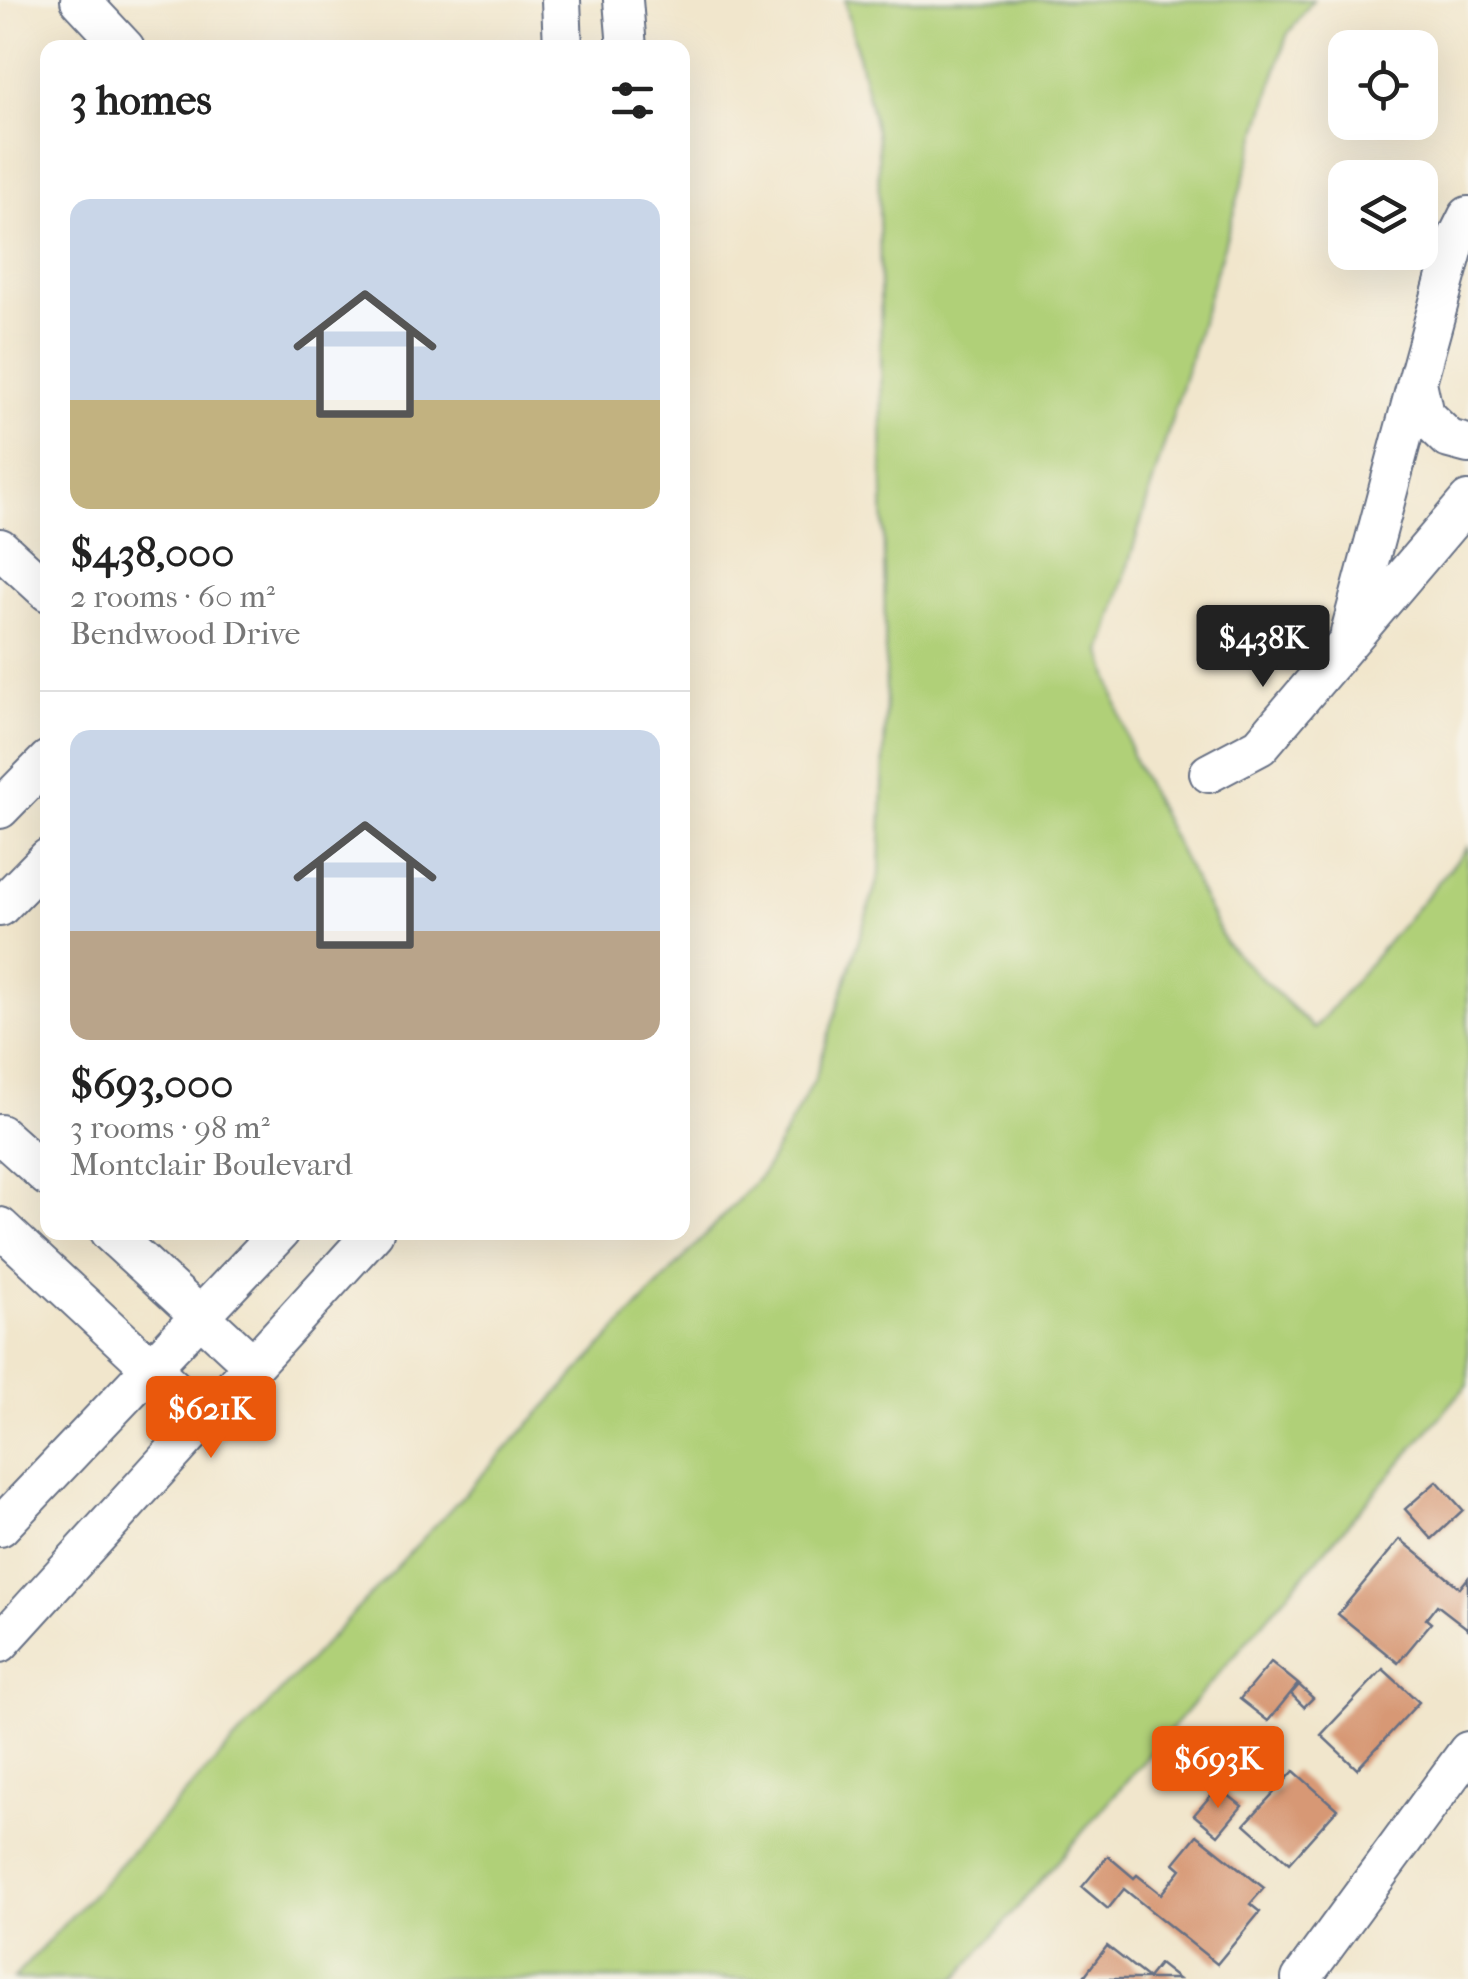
<!DOCTYPE html>
<html lang="en">
<head>
<meta charset="utf-8">
<style>
	:root { --surface:#fff; --page:#f6f6f6; --text:#222; --muted:#767676; --line:#e0e0e0; --accent:#ea580c }
	body { margin:0; font-family:"IM FELL French Canon",serif; background:var(--page); color:var(--text); height:100vh; display:flex; flex-direction:column; font-size:38px; white-space:nowrap }
	* { box-sizing:border-box; margin:0 }
	p { font-size:32px; color:var(--muted) }
	.icon { flex:none; width:55px; height:55px; fill:none; stroke:currentColor; stroke-width:2; stroke-linecap:round; stroke-linejoin:round }
	.map { position:relative; flex:1; overflow:hidden }
	.sheet { position:absolute; left:40px; top:40px; width:650px; height:1200px; display:flex; flex-direction:column; background:var(--surface); border-radius:20px; box-shadow:0 10px 40px #0002 }
	.sheet>* { flex:none }
	.tools { position:absolute; left:1328px; top:30px; display:grid; gap:20px }
	.tools a { display:grid; place-items:center; width:110px; height:110px; border-radius:20px; background:var(--surface); box-shadow:0 10px 40px #0002; font-size:50px }
	.price { position:absolute; translate:-50% -85px; padding:0 22px; border-radius:10px; background:var(--accent); color:#fff; font-size:32px; line-height:65px; filter:drop-shadow(0 2px 5px #0008) }
	.price::after { content:''; position:absolute; left:50%; top:60px; width:30px; height:22px; margin-left:-15px; background:inherit; clip-path:polygon(0 0,100% 0,50% 100%) }
	.price.on { background:#222; color:#fff }
	ul { padding:0; list-style:none }
	li { display:grid; align-content:center; gap:20px; height:530px; padding:0 30px }
	li+li { border-top:2px solid var(--line) }
	li span { display:grid; place-items:center; height:310px; border-radius:20px; color:#555 }
	li>.icon { margin-inline-start:auto }
	span .icon { width:180px; height:180px; fill:#fffc; stroke-width:1 }
	li b { font-size:42px }
	h2 { display:flex; justify-content:space-between; align-items:center; height:120px; padding:0 30px; font-size:42px }
	.map>svg:first-child { display:block }
	.green { fill:#b0d078; stroke:#66806b; stroke-width:2.5 }
	.building { fill:#d79874 }
	.lines { fill:none; stroke-linecap:round; stroke-linejoin:round }
	.minor-casing { stroke:#666f84; stroke-width:42 }
	.minor { stroke:#fff; stroke-width:38 }
</style>
</head>
<body>
<div class="map">
<svg width="1468" height="1979" viewBox="0 0 1468 1979">
	<rect width="100%" height="100%" fill="#f7f3e8"/>
	<filter id="ink" filterUnits="userSpaceOnUse"><feTurbulence type="fractalNoise" baseFrequency=".01" numOctaves="2"/><feDisplacementMap in="SourceGraphic" scale="20" xChannelSelector="R" yChannelSelector="G"/><feConvolveMatrix kernelMatrix="1 2 1 2 8 2 1 2 1" color-interpolation-filters="sRGB"/></filter>
	<filter id="wash" filterUnits="userSpaceOnUse"><feTurbulence type="fractalNoise" baseFrequency=".0048" numOctaves="4" result="noise"/><feDisplacementMap in="SourceGraphic" scale="40" xChannelSelector="R" yChannelSelector="G"/><feGaussianBlur stdDeviation="2.25" result="paint"/><feColorMatrix in="noise" values="0 0 0 0 0 0 0 0 0 0 0 0 0 0 0 0 0 1.4 0 .05"/><feComposite in="paint" operator="in"/></filter>
	<g filter="url(#wash)">
		<rect width="100%" height="100%" fill="#f1e6cc"/>
		<path class="green" d="M845 0H1313L1287 35 1102 652 1133 758 1226 944 1314 1029 1468 847V1384L956 1979H13L763 1173 815 1079 880 872 886 698 878 141Z"/>
		<g id="blocks">
			<path class="building" d="M1437 1481 1463 1510 1432 1539 1405 1509Z
				M1400 1539 1460 1588 1468 1578V1629L1437 1605 1426 1619 1431 1623 1398 1663 1338 1614Z
				M1271 1662 1298 1684 1268 1721 1240 1699Z
				M1383 1669 1419 1702 1357 1769 1321 1735Z
				M1299 1685 1313 1698 1304 1707 1291 1694Z
				M1294 1771 1337 1809 1289 1863 1245 1824Z
				M1218 1787 1242 1806 1218 1835 1194 1815Z
				M1197 1835 1264 1888 1250 1904 1260 1912 1217 1964 1124 1889 1108 1909 1082 1887 1108 1856 1134 1878 1137 1875 1161 1894 1181 1869 1174 1863Z
				M1107 1946 1148 1978 1159 1964 1178 1979H1082Z"/>
		</g>
	</g>
	<g filter="url(#ink)">
		<use href="#blocks" fill-opacity="0" stroke="#666f84" stroke-width="2.5"/>
		<g class="lines">
			<g class="minor-casing">
				<path id="minor" d="M80 0 125 48
					M561 0 563 48
					M623 0 627 48
					M1468 216 1456 240 1417 382 1424 415 1449 439 1468 444
					M0 548 48 592
					M1350 633 1417 382
					M1209 773 1260 746 1468 501
					M0 809 48 760
					M0 907 48 858
					M0 1134 48 1177
					M0 1227 204 1417
					M109 1232 252 1364
					M0 1527 280 1232
					M0 1643 374 1232
					M1301 1979 1468 1751"/>
			</g>
			<use href="#minor" class="minor"/>
		</g>
	</g>
</svg>
<div class="tools">
<a><svg class="icon" aria-label="locate" viewBox="0 0 24 24"><circle cx="12" cy="12" r="6"/><path d="M12 2v4M12 18v4M2 12h4M18 12h4"/></svg></a>
<a><svg class="icon" aria-label="layers" viewBox="0 0 24 24"><path d="M12 4l9 5-9 5-9-5zM3 14l9 5 9-5"/></svg></a>
</div>
<b class="price on" style="left:1263px;top:690px">$438K</b>
<b class="price" style="left:211px;top:1461px">$621K</b>
<b class="price" style="left:1218px;top:1811px">$693K</b>
<section class="sheet">
<h2>3 homes<svg class="icon" aria-label="filters" viewBox="0 0 24 24"><path d="M4 7h16M4 17h16"/><circle cx="9" cy="7" r="2"/><circle cx="15" cy="17" r="2"/></svg></h2>
<ul>
<li><span style="background:linear-gradient(#c9d6e8 65%,#c2b280 0)"><svg class="icon" aria-label="home" viewBox="0 0 24 24"><path d="M3 11l9-7 9 7M6 9v11h12V9"/></svg></span><div><b>$438,000</b><p>2 rooms · 60 m²</p><p>Bendwood Drive</p></div></li>
<li><span style="background:linear-gradient(#c9d6e8 65%,#b9a48a 0)"><svg class="icon" aria-label="home" viewBox="0 0 24 24"><path d="M3 11l9-7 9 7M6 9v11h12V9"/></svg></span><div><b>$693,000</b><p>3 rooms · 98 m²</p><p>Montclair Boulevard</p></div></li>
</ul>
</section>
</div>
</body>
</html>
